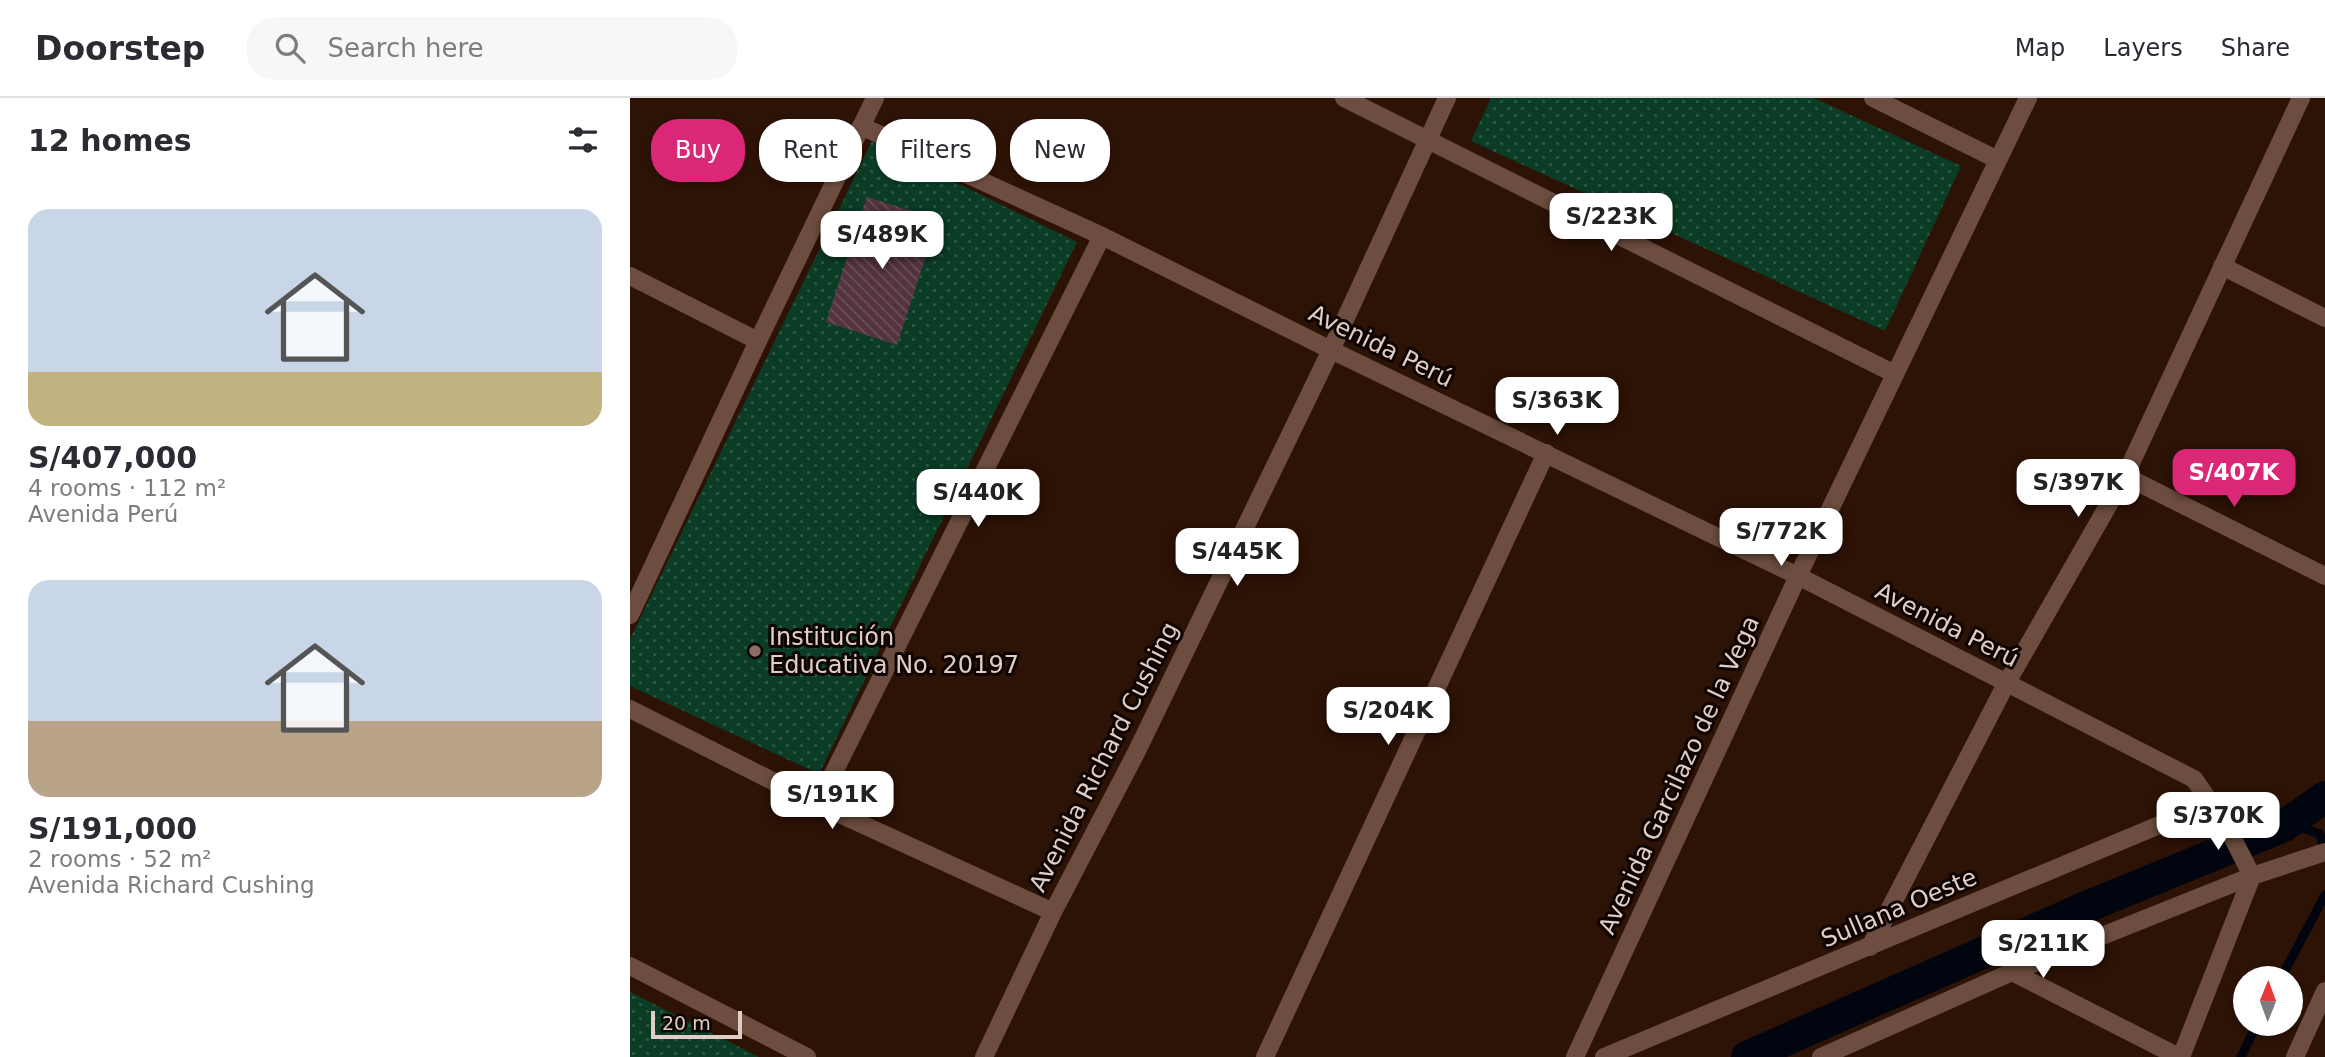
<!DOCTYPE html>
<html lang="en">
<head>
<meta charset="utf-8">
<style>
	:root { --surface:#fff; --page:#f7f7f7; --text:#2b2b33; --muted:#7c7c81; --line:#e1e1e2; --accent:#db2777 }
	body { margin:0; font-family:"DejaVu Sans",sans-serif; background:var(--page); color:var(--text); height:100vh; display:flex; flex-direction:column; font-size:26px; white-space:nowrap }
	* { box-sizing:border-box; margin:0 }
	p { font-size:23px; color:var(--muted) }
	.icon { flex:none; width:38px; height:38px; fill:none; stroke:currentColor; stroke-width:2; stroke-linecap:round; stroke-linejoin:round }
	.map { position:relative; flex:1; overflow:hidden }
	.sheet { display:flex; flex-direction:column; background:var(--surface); width:630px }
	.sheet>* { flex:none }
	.guide { position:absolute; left:21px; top:21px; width:665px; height:63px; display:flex; gap:14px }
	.needle { width:46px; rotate:1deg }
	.fabs { position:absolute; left:1603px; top:868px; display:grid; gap:14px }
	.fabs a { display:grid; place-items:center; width:70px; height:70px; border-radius:50%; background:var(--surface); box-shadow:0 2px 5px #0004; font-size:35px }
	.scale { position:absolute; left:21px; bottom:18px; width:91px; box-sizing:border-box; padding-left:7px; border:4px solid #e0cdc5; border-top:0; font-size:19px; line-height:24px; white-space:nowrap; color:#e0cdc5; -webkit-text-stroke:5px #0d0301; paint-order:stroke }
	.price { position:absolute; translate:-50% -60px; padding:0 16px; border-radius:14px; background:#fff; color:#222; font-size:23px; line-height:46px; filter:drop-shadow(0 2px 4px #0008) }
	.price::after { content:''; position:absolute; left:50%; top:42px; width:21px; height:16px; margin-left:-10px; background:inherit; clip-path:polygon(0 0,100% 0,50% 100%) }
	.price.current { background:var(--accent); color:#fff }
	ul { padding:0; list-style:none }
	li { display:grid; align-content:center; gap:14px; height:371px; padding:0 28px }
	li span { display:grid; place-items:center; height:217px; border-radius:21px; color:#555 }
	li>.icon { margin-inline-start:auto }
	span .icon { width:126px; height:126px; fill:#fffc; stroke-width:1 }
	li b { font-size:30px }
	h2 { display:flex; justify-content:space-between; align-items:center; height:84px; padding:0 28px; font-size:30px }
	.chip { padding:0 24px; border-radius:28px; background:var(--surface); box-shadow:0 2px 5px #0004; font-size:24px; line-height:63px }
	.chip.current { background:var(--accent); color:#fff }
	header { display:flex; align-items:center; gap:42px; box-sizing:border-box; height:98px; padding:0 35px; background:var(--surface); border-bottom:2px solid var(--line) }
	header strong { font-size:33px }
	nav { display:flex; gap:38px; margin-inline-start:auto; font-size:24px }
	.search { width:490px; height:63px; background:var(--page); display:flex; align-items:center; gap:18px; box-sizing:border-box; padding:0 24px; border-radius:28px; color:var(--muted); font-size:26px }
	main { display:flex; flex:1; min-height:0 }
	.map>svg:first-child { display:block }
	.grass { fill:url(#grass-dots) }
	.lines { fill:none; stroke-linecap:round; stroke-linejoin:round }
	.stream { stroke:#000510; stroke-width:9 }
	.canal { stroke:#000510; stroke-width:32 }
	.building { fill:url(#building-back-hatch) }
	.lane { stroke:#6d4d3f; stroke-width:18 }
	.street { stroke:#6d4d3f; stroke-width:18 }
	.education-dot { fill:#8d6e63; stroke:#0d0301; stroke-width:2.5 }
	.labels { text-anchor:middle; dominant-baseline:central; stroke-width:6; stroke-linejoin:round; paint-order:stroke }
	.street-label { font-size:24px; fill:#e0cdc5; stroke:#0d0301 }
	.poi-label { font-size:24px; fill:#e0cdc5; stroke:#0d0301; text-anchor:start }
</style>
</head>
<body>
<header>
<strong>Doorstep</strong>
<div class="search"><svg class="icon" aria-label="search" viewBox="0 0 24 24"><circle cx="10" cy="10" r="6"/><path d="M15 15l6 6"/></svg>Search here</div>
<nav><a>Map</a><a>Layers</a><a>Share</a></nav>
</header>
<main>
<section class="sheet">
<h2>12 homes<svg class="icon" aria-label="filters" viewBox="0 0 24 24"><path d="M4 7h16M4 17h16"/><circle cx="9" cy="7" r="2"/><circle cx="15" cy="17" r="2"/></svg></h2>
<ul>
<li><span style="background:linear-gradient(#c9d6e8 75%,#c2b280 0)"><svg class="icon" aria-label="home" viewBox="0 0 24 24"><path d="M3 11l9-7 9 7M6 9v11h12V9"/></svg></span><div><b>S/407,000</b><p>4 rooms · 112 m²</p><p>Avenida Perú</p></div></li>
<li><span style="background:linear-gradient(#c9d6e8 65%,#b9a48a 0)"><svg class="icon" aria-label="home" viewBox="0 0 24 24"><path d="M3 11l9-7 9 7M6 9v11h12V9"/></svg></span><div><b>S/191,000</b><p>2 rooms · 52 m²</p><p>Avenida Richard Cushing</p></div></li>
</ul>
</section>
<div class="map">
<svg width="1695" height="959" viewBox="0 0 1695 959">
	<defs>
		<pattern id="grass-dots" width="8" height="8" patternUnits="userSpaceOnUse" patternTransform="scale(1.75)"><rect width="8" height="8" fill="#0b3d26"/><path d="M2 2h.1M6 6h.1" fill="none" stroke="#2e5844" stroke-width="1.8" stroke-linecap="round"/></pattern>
		<pattern id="building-back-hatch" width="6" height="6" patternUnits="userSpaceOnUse" patternTransform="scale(1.75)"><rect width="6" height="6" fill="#53333e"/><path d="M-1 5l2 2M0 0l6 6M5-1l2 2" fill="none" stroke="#6b4f58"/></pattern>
	</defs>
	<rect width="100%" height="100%" fill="#2d1206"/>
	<path class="grass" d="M861 0H1184L1331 68 1255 233 841 43Z
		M242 43 447 144 189 676 0 588V541Z
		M0 894 129 959H0Z"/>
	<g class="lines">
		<path class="stream" d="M1654 728 1673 730 1690 736 1695 755
			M1651 880 1695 797
			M1611 959 1627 926"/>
		<path class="canal" d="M1117 959 1461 807 1654 728 1695 699"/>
	</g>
	<path class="building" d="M237 99 308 121 267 247 196 224Z"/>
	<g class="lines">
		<path class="lane" d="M1382 874 1549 959"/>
		<path class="street" d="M714 0 1265 276
			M1243 0 1368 62
			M231 28 472 138 701 252 1168 478 1564 681 1596 727 1622 778
			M1592 168 1695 220
			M0 178 128 243
			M1495 378 1695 478
			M0 517 128 243 245 0
			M0 611 188 706 423 814
			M188 706 472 138
			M1240 849 1376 586 1495 378 1671 0
			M0 868 177 959
			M354 959 423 814 507 653 701 252 817 0
			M635 959 916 355
			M945 959 1168 478 1398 0
			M974 959 1582 705
			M1191 959 1382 874 1622 778 1695 754
			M1551 959 1622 778
			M1665 959 1695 893"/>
	</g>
	<circle class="education-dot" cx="125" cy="553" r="7"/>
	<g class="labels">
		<g class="street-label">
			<text transform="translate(751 248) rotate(26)">Avenida Perú</text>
			<text transform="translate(1317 527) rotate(27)">Avenida Perú</text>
			<text transform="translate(474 659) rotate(-63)">Avenida Richard Cushing</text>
			<text transform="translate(1049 677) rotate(-65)">Avenida Garcilazo de la Vega</text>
			<text transform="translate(1269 810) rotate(-23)">Sullana Oeste</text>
		</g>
		<g class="poi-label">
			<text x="139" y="539">Institución<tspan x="139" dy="28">Educativa No. 20197</tspan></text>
		</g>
	</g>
</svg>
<div class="fabs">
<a><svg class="needle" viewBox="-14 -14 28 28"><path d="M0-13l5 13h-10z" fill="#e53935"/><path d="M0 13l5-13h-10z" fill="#7c7c81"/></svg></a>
</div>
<div class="scale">20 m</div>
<b class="price" style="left:981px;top:155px">S/223K</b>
<b class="price" style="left:252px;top:173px">S/489K</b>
<b class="price" style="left:927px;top:339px">S/363K</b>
<b class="price current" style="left:1604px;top:411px">S/407K</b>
<b class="price" style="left:1448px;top:421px">S/397K</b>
<b class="price" style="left:348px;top:431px">S/440K</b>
<b class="price" style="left:1151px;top:470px">S/772K</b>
<b class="price" style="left:607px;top:490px">S/445K</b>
<b class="price" style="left:758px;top:649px">S/204K</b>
<b class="price" style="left:202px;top:733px">S/191K</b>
<b class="price" style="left:1588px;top:754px">S/370K</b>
<b class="price" style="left:1413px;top:882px">S/211K</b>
<div class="guide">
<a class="chip current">Buy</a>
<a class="chip">Rent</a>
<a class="chip">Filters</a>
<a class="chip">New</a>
</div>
</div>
</main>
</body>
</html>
